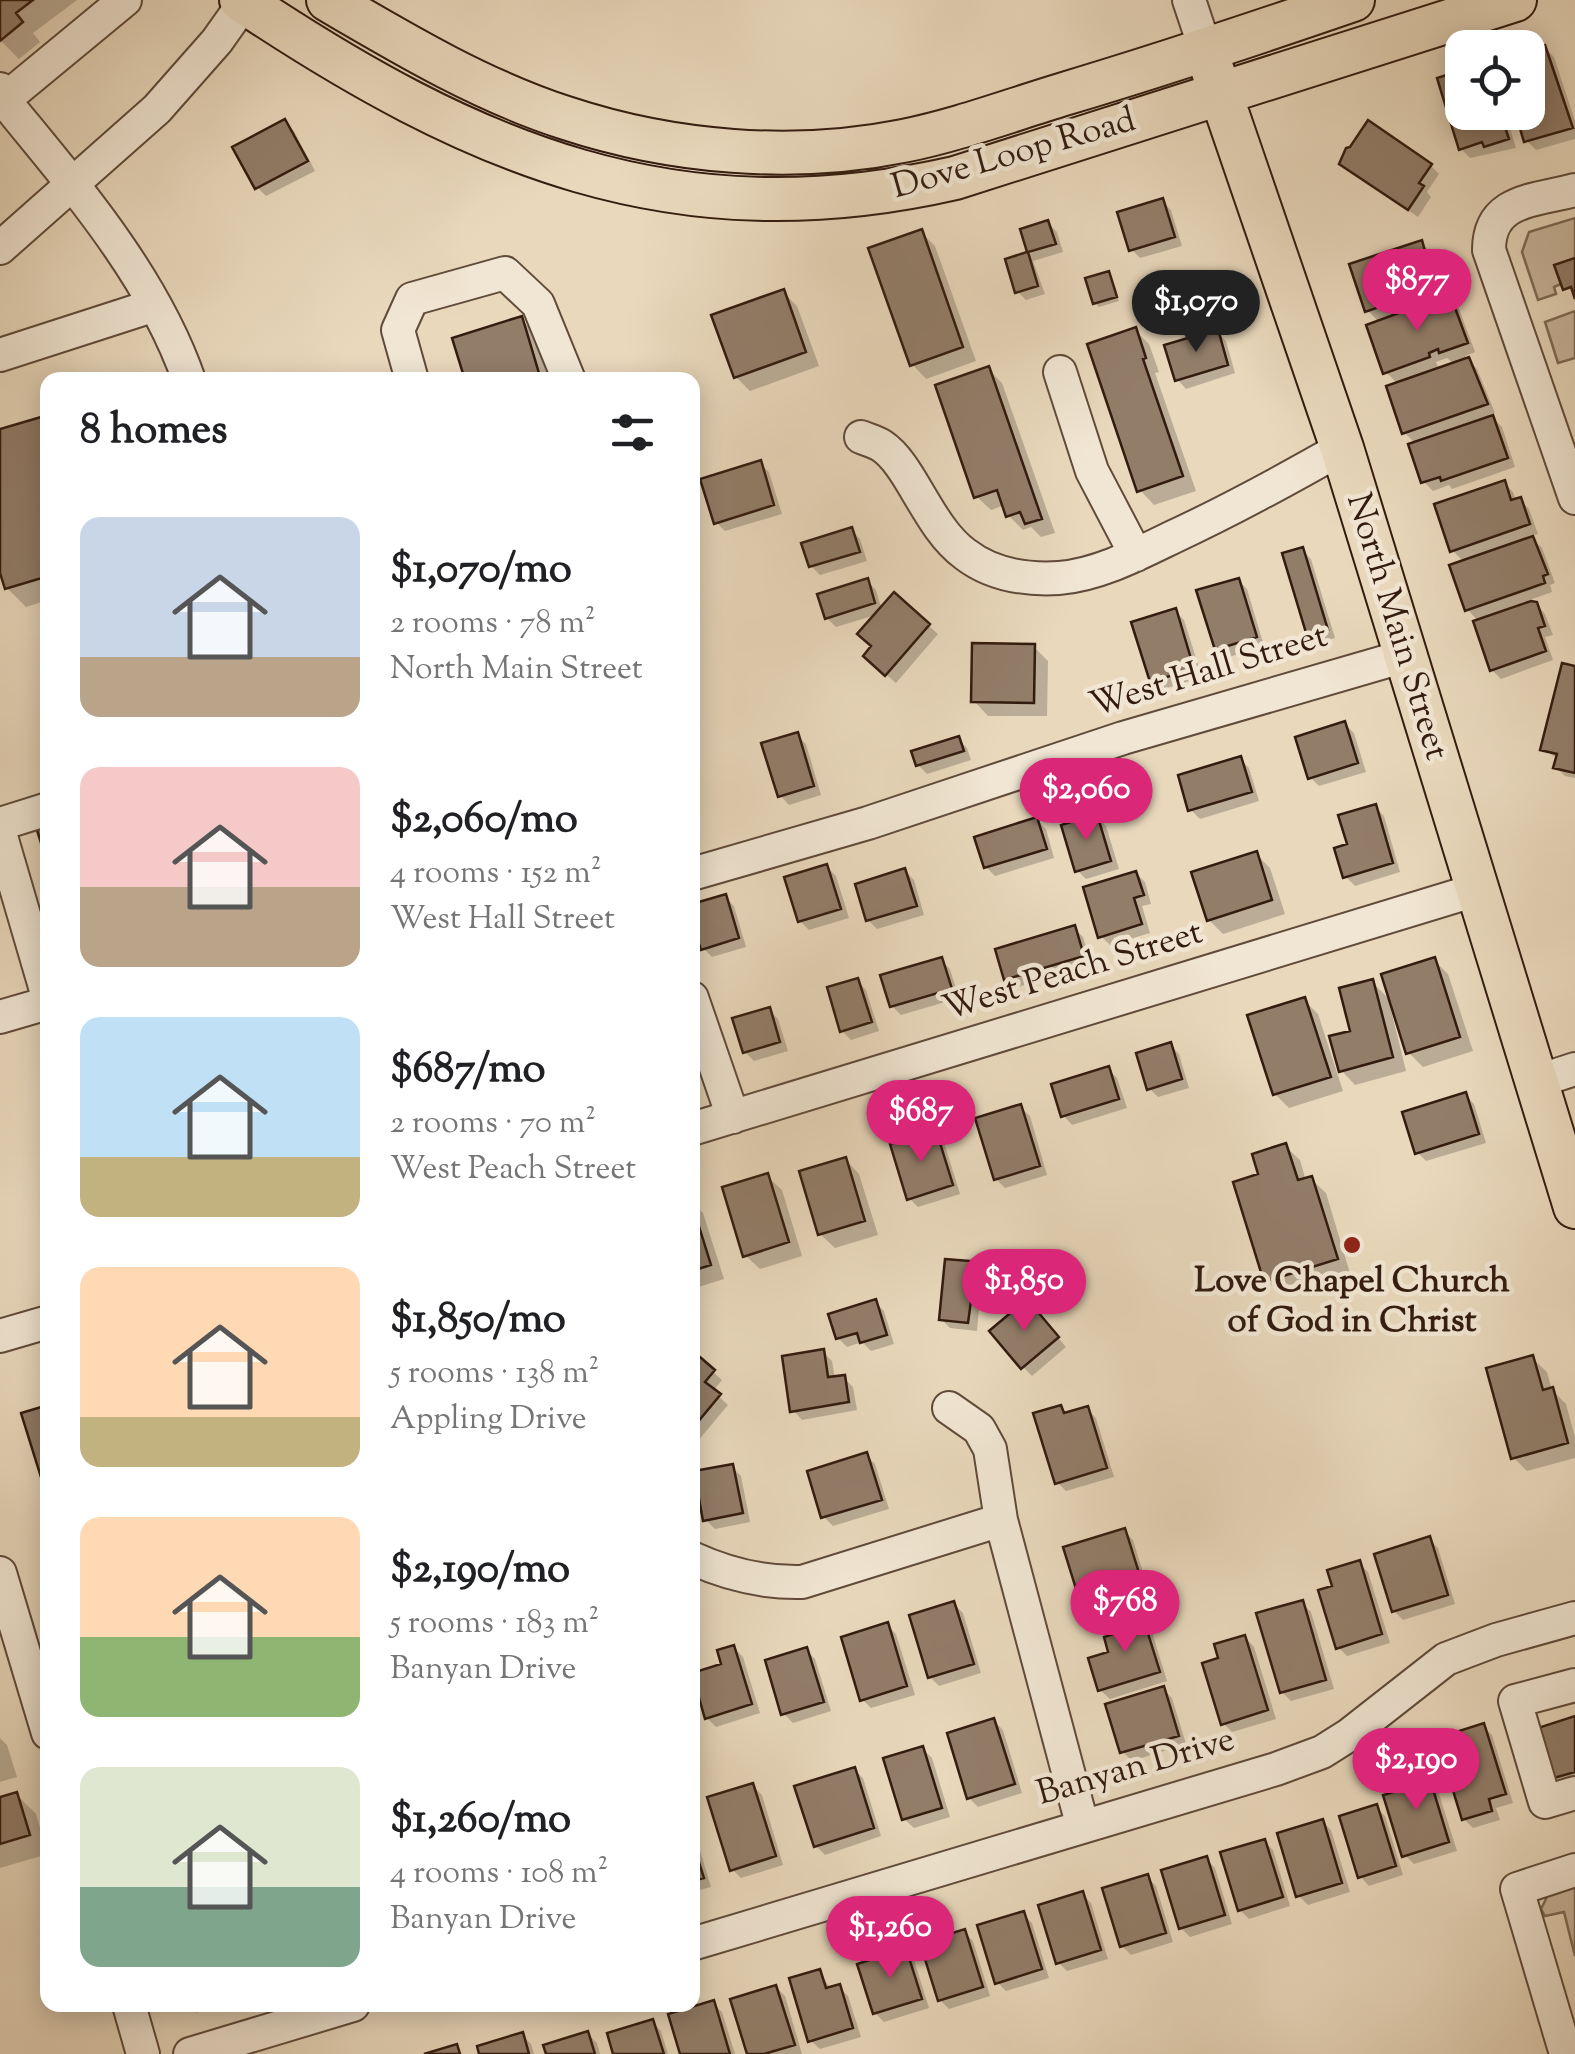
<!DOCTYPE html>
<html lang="en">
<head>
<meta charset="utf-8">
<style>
	:root { --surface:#fff; --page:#f6f6f6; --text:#202124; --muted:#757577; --accent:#db2777 }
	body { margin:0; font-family:"Sorts Mill Goudy",serif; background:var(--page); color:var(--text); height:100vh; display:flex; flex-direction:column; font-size:38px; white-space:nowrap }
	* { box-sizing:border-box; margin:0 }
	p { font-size:32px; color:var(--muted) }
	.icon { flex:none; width:55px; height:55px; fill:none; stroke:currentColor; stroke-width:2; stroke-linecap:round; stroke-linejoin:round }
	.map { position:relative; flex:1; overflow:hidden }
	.side { position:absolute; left:40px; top:372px; width:660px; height:1640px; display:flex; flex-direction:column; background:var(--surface); border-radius:20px; box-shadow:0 5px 25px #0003 }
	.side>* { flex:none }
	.fabs { position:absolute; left:1445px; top:30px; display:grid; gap:20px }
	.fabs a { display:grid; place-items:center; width:100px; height:100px; border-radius:20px; background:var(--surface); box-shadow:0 5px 25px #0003; font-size:50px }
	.price { position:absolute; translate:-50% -85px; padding:0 22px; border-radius:35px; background:var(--accent); color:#fff; font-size:32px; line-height:65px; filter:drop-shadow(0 2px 5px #0008) }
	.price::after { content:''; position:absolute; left:50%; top:60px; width:30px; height:22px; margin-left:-15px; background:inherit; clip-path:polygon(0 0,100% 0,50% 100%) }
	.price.active { background:#222; color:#fff }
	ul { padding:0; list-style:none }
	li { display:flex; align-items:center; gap:30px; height:250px; padding:0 40px }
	li span { display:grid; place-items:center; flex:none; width:280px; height:200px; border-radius:20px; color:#555 }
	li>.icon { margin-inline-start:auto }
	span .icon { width:120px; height:120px; fill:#fffc; stroke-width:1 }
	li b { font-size:42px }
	h2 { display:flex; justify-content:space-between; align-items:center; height:120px; padding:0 40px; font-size:42px }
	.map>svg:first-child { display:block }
	.green { fill:#cab89f; stroke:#7e6a57; stroke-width:2.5 }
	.shadow { fill:#0003; fill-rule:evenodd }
	.building { fill:#927d69; stroke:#331b0f; stroke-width:2.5 }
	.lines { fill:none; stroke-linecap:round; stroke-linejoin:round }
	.minor-casing { stroke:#604a3a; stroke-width:36 }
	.major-casing { stroke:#331b0f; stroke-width:46 }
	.minor { stroke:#f1e6d3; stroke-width:32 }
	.major { stroke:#e9d8bc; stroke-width:42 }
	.poi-dot { fill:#8f2418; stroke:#f1e6d3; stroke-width:4 }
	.labels { text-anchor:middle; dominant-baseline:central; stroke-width:9; stroke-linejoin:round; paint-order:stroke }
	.street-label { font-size:35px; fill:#331b0f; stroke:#f1e6d3 }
	.poi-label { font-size:35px; font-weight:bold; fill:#331b0f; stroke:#f1e6d3 }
</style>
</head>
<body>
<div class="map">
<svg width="1575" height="2054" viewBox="0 0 1575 2054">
	<rect width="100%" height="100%" fill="#e9d8bc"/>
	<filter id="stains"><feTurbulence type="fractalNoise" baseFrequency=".002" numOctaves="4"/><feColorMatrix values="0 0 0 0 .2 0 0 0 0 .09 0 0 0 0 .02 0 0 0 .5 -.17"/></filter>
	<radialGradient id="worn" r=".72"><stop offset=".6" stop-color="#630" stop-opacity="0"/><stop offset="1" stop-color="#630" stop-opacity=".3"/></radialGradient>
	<path class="green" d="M1575 218V258L1555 265 1561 284 1554 287 1556 294 1538 300 1522 252 1529 232Z
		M1575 311V358L1558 363 1545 322Z
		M1575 1882V1956L1564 1912 1545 1916 1541 1909 1548 1895Z"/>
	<path class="shadow" d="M0 0H77L33 33 40 42 19 59 0 40Z
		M1545 48 1554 57 1575 121V139L1536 150 1527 141 1528 53Z
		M1462 72V112H1505L1516 148 1470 158 1461 149 1440 80Z
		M285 122 294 131 315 171 266 196 257 187Z
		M1341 163 1431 166 1439 174 1427 192 1431 197 1418 217Z
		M1162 201 1171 210 1182 246 1140 258 1131 249Z
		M1048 223 1057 232 1063 252 1033 261 1045 294 1026 300 1017 291 1008 261 1032 253 1029 251Z
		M921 232 935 246 976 361 926 379 912 364Z
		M1421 243 1430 252 1443 300 1449 297 1458 306 1475 352 1465 356 1477 369 1495 413 1490 415 1502 427 1515 467 1452 489 1449 485 1433 491 1424 482 1416 444 1405 433 1398 384 1386 372 1380 323 1368 311ZM1447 358 1454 364 1439 370 1436 362Z
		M1109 274 1119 301 1099 307 1095 303Z
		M783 292 797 306 819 366 750 391 736 377Z
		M521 319 540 338 553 380H467Z
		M1135 330 1149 344 1159 372 1155 373 1196 491 1154 505 1140 490Z
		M1217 332 1226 341 1235 373 1186 389 1177 379Z
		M988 369 1002 383 1055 533 1041 537 1031 527 1023 530 1009 516 1005 505 991 510 976 496Z
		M48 417V600L26 607 7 588 0 565V432Z
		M760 463 769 472 782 514 725 531 716 522Z
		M1504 483 1513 492 1516 501 1520 500 1529 509 1538 534 1530 536 1542 548 1555 583 1550 585 1552 592 1524 602 1536 604 1545 614 1553 635 1545 637 1553 660 1501 679 1492 670 1479 622 1467 609 1464 562 1452 550Z
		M851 530 860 539 867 561 820 575 811 566Z
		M1302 550 1311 559 1335 638 1319 643 1310 634Z
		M1238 580 1247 589 1264 646 1226 658 1217 648Z
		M867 581 876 590 882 610 894 596 938 634 896 683 875 665 879 614 836 627 827 618Z
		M1175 611 1184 620 1202 677 1161 690 1152 681Z
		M1034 647 1048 661 1047 716H988L974 701Z
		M1575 668V778L1565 776 1556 767 1558 759 1543 749Z
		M1345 724 1354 733 1366 772 1319 786 1310 777Z
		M797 735 806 744 821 795 789 805 780 795Z
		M958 739 967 748 971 760 927 774 918 765Z
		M1240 759 1249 768 1259 801 1200 819 1191 810Z
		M1375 807 1384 816 1400 872 1355 886 1346 877 1350 846Z
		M1096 817 1106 826 1119 869 1086 879 1077 870Z
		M1037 820 1046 829 1054 858 995 876 986 867Z
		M1256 854 1270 868 1285 914 1223 934 1209 920Z
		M827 867 836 876 849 918 809 930 800 921Z
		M905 871 914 880 924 915 877 929 868 920Z
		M1136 873 1145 882 1151 904 1142 906 1150 933 1110 945 1101 936Z
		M725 897 734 906 746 947 712 957 703 948Z
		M1074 928 1083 937 1091 964 1015 988 1006 979Z
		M941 960 950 969 959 998 901 1015 892 1006Z
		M1434 960 1448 974 1473 1051 1423 1067 1409 1053Z
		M857 981 866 990 879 1031 851 1040 842 1031Z
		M1372 982 1388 998 1406 1071 1355 1085 1341 1070Z
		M1304 1000 1318 1014 1343 1091 1289 1108 1275 1094Z
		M769 1010 778 1019 788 1051 754 1061 745 1052Z
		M1170 1045 1179 1054 1189 1088 1158 1097 1149 1088Z
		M1108 1069 1117 1078 1127 1108 1072 1125 1063 1115Z
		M1465 1095 1474 1104 1486 1143 1426 1161 1417 1152Z
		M1020 1107 1030 1116 1047 1175 1005 1188 996 1179Z
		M935 1133 944 1142 960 1194 918 1207 909 1198Z
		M1285 1146 1300 1160 1306 1181 1311 1179 1326 1193 1350 1273 1281 1294 1267 1280 1261 1176Z
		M845 1159 859 1174 878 1235 835 1248 820 1234Z
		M767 1176 782 1190 802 1256 760 1269 745 1255Z
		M692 1202 703 1213 724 1279 692 1289Z
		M992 1266 1002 1275 998 1310 979 1309 977 1331 950 1328 941 1319Z
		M875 1302 884 1311 894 1344 871 1351 862 1342 847 1347 838 1338Z
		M1036 1311 1066 1347 1032 1376 1023 1367Z
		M823 1352 832 1361 835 1379 844 1378 853 1387 857 1410 802 1420 793 1410Z
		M693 1354 722 1380 713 1391 728 1405 692 1448Z
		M1532 1358 1547 1372 1552 1390 1566 1404 1575 1437V1458L1527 1471 1513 1457Z
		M1060 1408 1067 1415 1087 1409 1096 1418 1114 1477 1066 1491 1057 1482Z
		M866 1455 875 1464 889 1509 833 1526 824 1517Z
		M732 1467 741 1476 750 1522 715 1529 706 1520Z
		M1124 1531 1133 1540 1151 1598 1093 1615 1084 1606Z
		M1429 1539 1438 1548 1455 1604 1403 1620 1394 1611Z
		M1359 1563 1368 1572 1390 1643 1347 1656 1338 1647 1335 1587Z
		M1302 1603 1311 1612 1334 1689 1291 1701 1282 1692Z
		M954 1604 963 1613 981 1673 939 1686 930 1677Z
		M1140 1613 1149 1622 1167 1681 1110 1699 1100 1690 1111 1653Z
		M887 1625 896 1634 915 1695 871 1708 862 1699Z
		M1245 1637 1254 1647 1276 1719 1232 1732 1223 1723 1221 1659Z
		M734 1648 743 1657 760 1713 716 1727 707 1718Z
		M806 1650 815 1659 831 1711 793 1723 784 1714Z
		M1163 1689 1172 1698 1186 1744 1132 1761 1123 1752Z
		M1575 1719V1776L1560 1781 1556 1777Z
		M994 1721 1003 1730 1022 1793 978 1807 969 1798Z
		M1483 1726 1492 1735 1513 1803 1496 1808 1500 1820 1473 1828 1464 1819Z
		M0 1738 7 1745 17 1777 0 1782Z
		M923 1749 932 1758 950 1817 914 1828 904 1819Z
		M854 1769 863 1778 881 1836 825 1855 816 1846Z
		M1425 1769 1434 1778 1457 1851 1414 1864 1405 1855 1404 1791Z
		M753 1786 762 1795 783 1865 741 1878 732 1869Z
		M17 1795 36 1814 48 1854 0 1868V1800Z
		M1376 1807 1385 1816 1403 1875 1369 1886 1360 1876Z
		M1322 1821 1331 1830 1350 1892 1308 1905 1299 1896Z
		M692 1824 711 1887 692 1892Z
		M1264 1841 1273 1850 1290 1906 1249 1919 1240 1910Z
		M1206 1859 1215 1868 1232 1924 1190 1937 1181 1928Z
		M1147 1877 1156 1886 1173 1942 1131 1955 1122 1946Z
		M1082 1894 1091 1903 1108 1959 1067 1971 1058 1962Z
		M1023 1914 1032 1923 1049 1978 1006 1991 997 1982Z
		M964 1932 973 1941 990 1996 949 2009 940 2000Z
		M905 1951 914 1960 929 2008 884 2022 875 2013Z
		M819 1972 831 1989 839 1987 848 1996 861 2037 820 2049 810 2040Z
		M776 1987 785 1996 802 2054H750Z
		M713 2003 722 2012 735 2054H683Z
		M188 2005H221L196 2013Z
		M652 2022 661 2031 668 2054H616Z
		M588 2034 597 2043 600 2054H549Z
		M522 2035 531 2044 534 2054H482Z"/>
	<path class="building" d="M0 0H33L16 13 23 22 0 41Z
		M1545 45 1573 128 1524 142 1515 112H1528V51Z
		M1462 70V112H1500L1509 139 1484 147 1482 142 1459 150 1437 78Z
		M285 119 308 161 255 189 232 147Z
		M1368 120 1432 164 1419 183 1424 186 1408 210 1339 164 1346 148 1350 147Z
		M1163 198 1175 237 1129 251 1117 212Z
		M1048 220 1056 244 1028 252 1038 286 1015 293 1005 259 1027 252 1020 229Z
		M922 229 963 347 910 366 868 248Z
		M1422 240 1435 288 1365 312 1349 264Z
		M1575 258V299L1571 287 1563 290 1554 265Z
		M1109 271 1117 297 1093 304 1085 278Z
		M784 289 806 352 734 378 711 315Z
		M1450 294 1468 343 1439 353 1438 349 1429 353 1430 357 1383 374 1366 325Z
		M522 316 541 380H465L452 338Z
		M1136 327 1146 358 1143 359 1183 476 1137 492 1087 344Z
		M1218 329 1228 365 1175 381 1164 345Z
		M1469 357 1488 404 1402 434 1386 386Z
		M989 366 1042 519 1025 524 1020 512 1006 517 997 490 974 498 935 385Z
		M48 415V585L45 577 5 589 0 573V429Z
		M1493 415 1508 458 1441 481 1440 477 1421 483 1408 444Z
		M761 460 774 505 714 524 700 479Z
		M1505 480 1511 500 1521 497 1530 524 1450 552 1434 504Z
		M852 527 860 552 809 567 801 543Z
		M1533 536 1548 574 1543 576 1545 583 1465 611 1449 565Z
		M1303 547 1328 630 1307 636 1282 553Z
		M868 578 875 603 825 619 817 594Z
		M1239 578 1257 637 1215 650 1196 590Z
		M894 592 930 624 885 676 863 656 871 646 857 634Z
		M1531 601 1537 602 1545 626 1538 628 1546 651 1490 671 1473 621Z
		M1176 608 1194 669 1150 682 1131 622Z
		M972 643 1035 644 1034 703 971 702Z
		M1562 663 1575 666V773L1553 768 1557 754 1540 750Z
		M1345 721 1358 763 1308 779 1295 737Z
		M798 732 814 786 778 797 761 743Z
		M959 736 964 751 916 766 911 751Z
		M1241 756 1252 792 1188 811 1178 775Z
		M1376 804 1393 863 1343 878 1334 848 1347 844 1338 815Z
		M1097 814 1111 861 1075 872 1061 825Z
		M1037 817 1047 849 984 868 974 837Z
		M48 823V865L36 827Z
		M1257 851 1272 900 1207 921 1191 872Z
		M827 864 841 909 798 922 784 877Z
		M905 868 917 906 866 921 855 884Z
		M1136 871 1144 895 1134 898 1142 924 1098 938 1083 887Z
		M726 894 739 938 701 950 692 923V904Z
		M1075 925 1084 956 1004 980 995 949Z
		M942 957 952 989 890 1007 880 975Z
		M1435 957 1460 1037 1406 1054 1381 974Z
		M858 978 872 1022 840 1032 827 987Z
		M1373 979 1393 1057 1339 1072 1329 1036 1350 1031 1339 988Z
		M1305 997 1331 1077 1273 1095 1247 1015Z
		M770 1007 780 1042 743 1053 732 1018Z
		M1171 1042 1182 1079 1147 1090 1136 1053Z
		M1109 1066 1119 1099 1061 1117 1051 1084Z
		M1466 1092 1479 1134 1415 1154 1402 1112Z
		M1021 1104 1040 1166 994 1180 975 1118Z
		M936 1130 953 1185 907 1200 890 1144Z
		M1286 1143 1298 1180 1312 1176 1338 1259 1264 1282 1233 1182 1258 1174 1252 1154Z
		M846 1157 865 1221 818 1235 799 1171Z
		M768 1173 789 1242 743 1257 722 1187Z
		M692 1204 711 1265 692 1271Z
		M945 1259 994 1263 990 1303 971 1301 968 1323 939 1320Z
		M876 1299 887 1335 860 1343 857 1333 836 1339 828 1314Z
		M1027 1299 1059 1337 1021 1369 989 1331Z
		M824 1349 828 1377 845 1375 849 1402 790 1412 782 1356Z
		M693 1351 715 1370 705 1382 721 1394 692 1429Z
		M1533 1355 1543 1390 1553 1387 1568 1443 1511 1459 1486 1368Z
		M48 1405V1489L45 1490 21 1413Z
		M1061 1405 1064 1413 1088 1406 1107 1468 1055 1484 1033 1413Z
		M867 1452 882 1500 821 1518 807 1471Z
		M733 1464 743 1513 703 1521 694 1471Z
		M1125 1528 1144 1589 1082 1608 1063 1547Z
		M1430 1536 1448 1595 1392 1612 1374 1554Z
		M1360 1560 1382 1634 1336 1649 1318 1590 1332 1586 1327 1570Z
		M1303 1600 1326 1680 1280 1693 1256 1613Z
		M954 1601 974 1664 928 1678 909 1615Z
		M1141 1611 1160 1672 1098 1691 1088 1658 1108 1652 1104 1637 1123 1631 1119 1617Z
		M888 1622 907 1686 860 1701 841 1637Z
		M1245 1635 1268 1710 1221 1725 1202 1663 1218 1658 1214 1644Z
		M734 1645 752 1704 705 1719 692 1673 721 1664 717 1650Z
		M807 1647 824 1702 781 1715 765 1660Z
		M1164 1686 1179 1736 1120 1753 1105 1704Z
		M1575 1716V1772L1554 1778 1538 1728Z
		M994 1718 1015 1784 967 1799 947 1733Z
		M1484 1723 1506 1794 1489 1799 1492 1811 1462 1820 1437 1738Z
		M923 1746 942 1808 902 1820 883 1758Z
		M1426 1766 1449 1842 1402 1857 1383 1795 1401 1790 1396 1775Z
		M855 1767 874 1828 814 1847 794 1786Z
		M753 1783 776 1856 730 1871 707 1797Z
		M17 1792 30 1835 0 1844V1797Z
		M1377 1804 1396 1866 1358 1878 1339 1816Z
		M1323 1819 1342 1883 1296 1897 1277 1833Z
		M1265 1839 1283 1897 1238 1911 1220 1852Z
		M692 1840 704 1878 692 1881Z
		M1207 1856 1225 1915 1179 1929 1161 1870Z
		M1148 1874 1166 1933 1120 1947 1102 1888Z
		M1083 1891 1101 1950 1056 1964 1038 1905Z
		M1024 1911 1042 1969 995 1984 977 1925Z
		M965 1929 983 1987 938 2001 920 1943Z
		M906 1948 922 1999 873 2014 857 1964Z
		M820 1969 826 1988 840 1984 853 2028 808 2042 789 1978Z
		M776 1985 795 2045 764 2054H747L730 1999Z
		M714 2000 730 2054H680L668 2014Z
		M653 2019 664 2054H613L607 2033Z
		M588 2031 595 2054H546L543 2045Z
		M523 2032 529 2054H479L477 2046Z
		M457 2044 460 2054H424Z"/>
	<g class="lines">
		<g class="minor-casing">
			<path id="minor" d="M1189 0 1206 51
				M0 89 4 100 125 0
				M0 103 4 100C74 186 152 274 189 380
				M1575 190C1534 201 1489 199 1489 250L1575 498
				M0 248 157 109 217 41 246 0
				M0 355 155 305
				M1060 372 1092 471 1136 555
				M412 380 398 330 412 299 505 273 538 304 569 380
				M861 437C868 440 876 442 882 446 911 465 928 527 965 554 992 575 1025 580 1059 578 1098 575 1138 554 1173 537 1231 510 1286 480 1342 448
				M0 824 48 809
				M0 833 48 997
				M692 874 868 823 1123 738 1405 656
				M692 998 733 1117
				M0 1017 48 1003
				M1538 1081 1575 1069
				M692 1129 1476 890
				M0 1336 48 1322
				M949 1408 979 1429 990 1449 1001 1520 1082 1824
				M692 1558C727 1574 765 1583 802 1582L1001 1520
				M0 1573 48 1733
				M1575 1685 1515 1701 1545 1802 1575 1793
				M692 1944 1276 1769 1322 1752 1349 1735 1446 1659 1496 1640 1575 1618
				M129 2005 143 2054
				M190 2054 353 2005
				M1566 2054 1517 1889 1575 1870"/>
		</g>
		<g class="major-casing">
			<path id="major" d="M241 0C472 154 674 242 955 178L1515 0
				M328 0C403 44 482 91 566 118 672 153 793 163 903 141 958 130 1011 110 1064 94 1161 65 1257 33 1353 0
				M1206 51 1342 448 1575 1207"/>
		</g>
		<use href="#minor" class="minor"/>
		<use href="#major" class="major"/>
	</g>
	<circle class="poi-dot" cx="1352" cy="1245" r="10"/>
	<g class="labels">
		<g class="street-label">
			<text transform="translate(1014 155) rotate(-16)">Dove Loop Road</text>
			<text transform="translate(1396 627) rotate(73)">North Main Street</text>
			<text transform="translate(1209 672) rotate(-17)">West Hall Street</text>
			<text transform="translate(1073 972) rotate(-17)">West Peach Street</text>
			<text transform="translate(1136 1768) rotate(-16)">Banyan Drive</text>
		</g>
		<g class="poi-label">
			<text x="1352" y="1282">Love Chapel Church<tspan x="1352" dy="40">of God in Christ</tspan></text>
		</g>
	</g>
	<rect width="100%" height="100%" filter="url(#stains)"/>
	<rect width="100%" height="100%" fill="url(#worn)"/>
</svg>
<div class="fabs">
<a><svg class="icon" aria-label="locate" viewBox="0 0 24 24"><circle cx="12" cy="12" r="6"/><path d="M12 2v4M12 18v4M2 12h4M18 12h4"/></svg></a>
</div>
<b class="price" style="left:1417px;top:334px">$877</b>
<b class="price active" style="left:1196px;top:355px">$1,070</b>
<b class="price" style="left:1086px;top:843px">$2,060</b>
<b class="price" style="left:921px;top:1165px">$687</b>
<b class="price" style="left:1024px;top:1334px">$1,850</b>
<b class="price" style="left:1125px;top:1655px">$768</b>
<b class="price" style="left:1416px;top:1813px">$2,190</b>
<b class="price" style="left:890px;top:1981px">$1,260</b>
<section class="side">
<h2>8 homes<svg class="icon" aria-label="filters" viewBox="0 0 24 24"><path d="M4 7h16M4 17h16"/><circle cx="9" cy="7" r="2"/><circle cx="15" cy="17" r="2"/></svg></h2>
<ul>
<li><span style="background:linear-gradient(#c9d6e8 70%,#b9a48a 0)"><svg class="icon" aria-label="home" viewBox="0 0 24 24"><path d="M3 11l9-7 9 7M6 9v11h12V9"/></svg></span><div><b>$1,070/mo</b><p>2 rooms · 78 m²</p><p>North Main Street</p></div></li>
<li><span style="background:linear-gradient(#f6c9c9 60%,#b9a48a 0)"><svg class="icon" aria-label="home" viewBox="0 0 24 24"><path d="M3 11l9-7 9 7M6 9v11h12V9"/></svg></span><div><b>$2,060/mo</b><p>4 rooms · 152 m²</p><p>West Hall Street</p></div></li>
<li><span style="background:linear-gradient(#bfe0f5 70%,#c2b280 0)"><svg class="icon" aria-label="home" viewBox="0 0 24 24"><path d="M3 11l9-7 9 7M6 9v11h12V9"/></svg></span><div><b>$687/mo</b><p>2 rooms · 70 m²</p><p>West Peach Street</p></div></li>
<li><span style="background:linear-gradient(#ffd9b3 75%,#c2b280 0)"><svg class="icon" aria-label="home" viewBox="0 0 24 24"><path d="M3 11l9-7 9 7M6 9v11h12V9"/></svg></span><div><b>$1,850/mo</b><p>5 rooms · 138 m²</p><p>Appling Drive</p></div></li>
<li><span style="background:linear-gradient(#ffd9b3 60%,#8fb573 0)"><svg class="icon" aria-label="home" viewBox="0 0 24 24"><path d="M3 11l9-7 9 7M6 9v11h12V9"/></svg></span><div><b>$2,190/mo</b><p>5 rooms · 183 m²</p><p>Banyan Drive</p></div></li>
<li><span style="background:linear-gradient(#dfe7d0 60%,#7fa58c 0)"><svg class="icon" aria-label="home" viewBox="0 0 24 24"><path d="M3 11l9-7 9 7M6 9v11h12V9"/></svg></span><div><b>$1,260/mo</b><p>4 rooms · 108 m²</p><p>Banyan Drive</p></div></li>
</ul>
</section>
</div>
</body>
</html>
